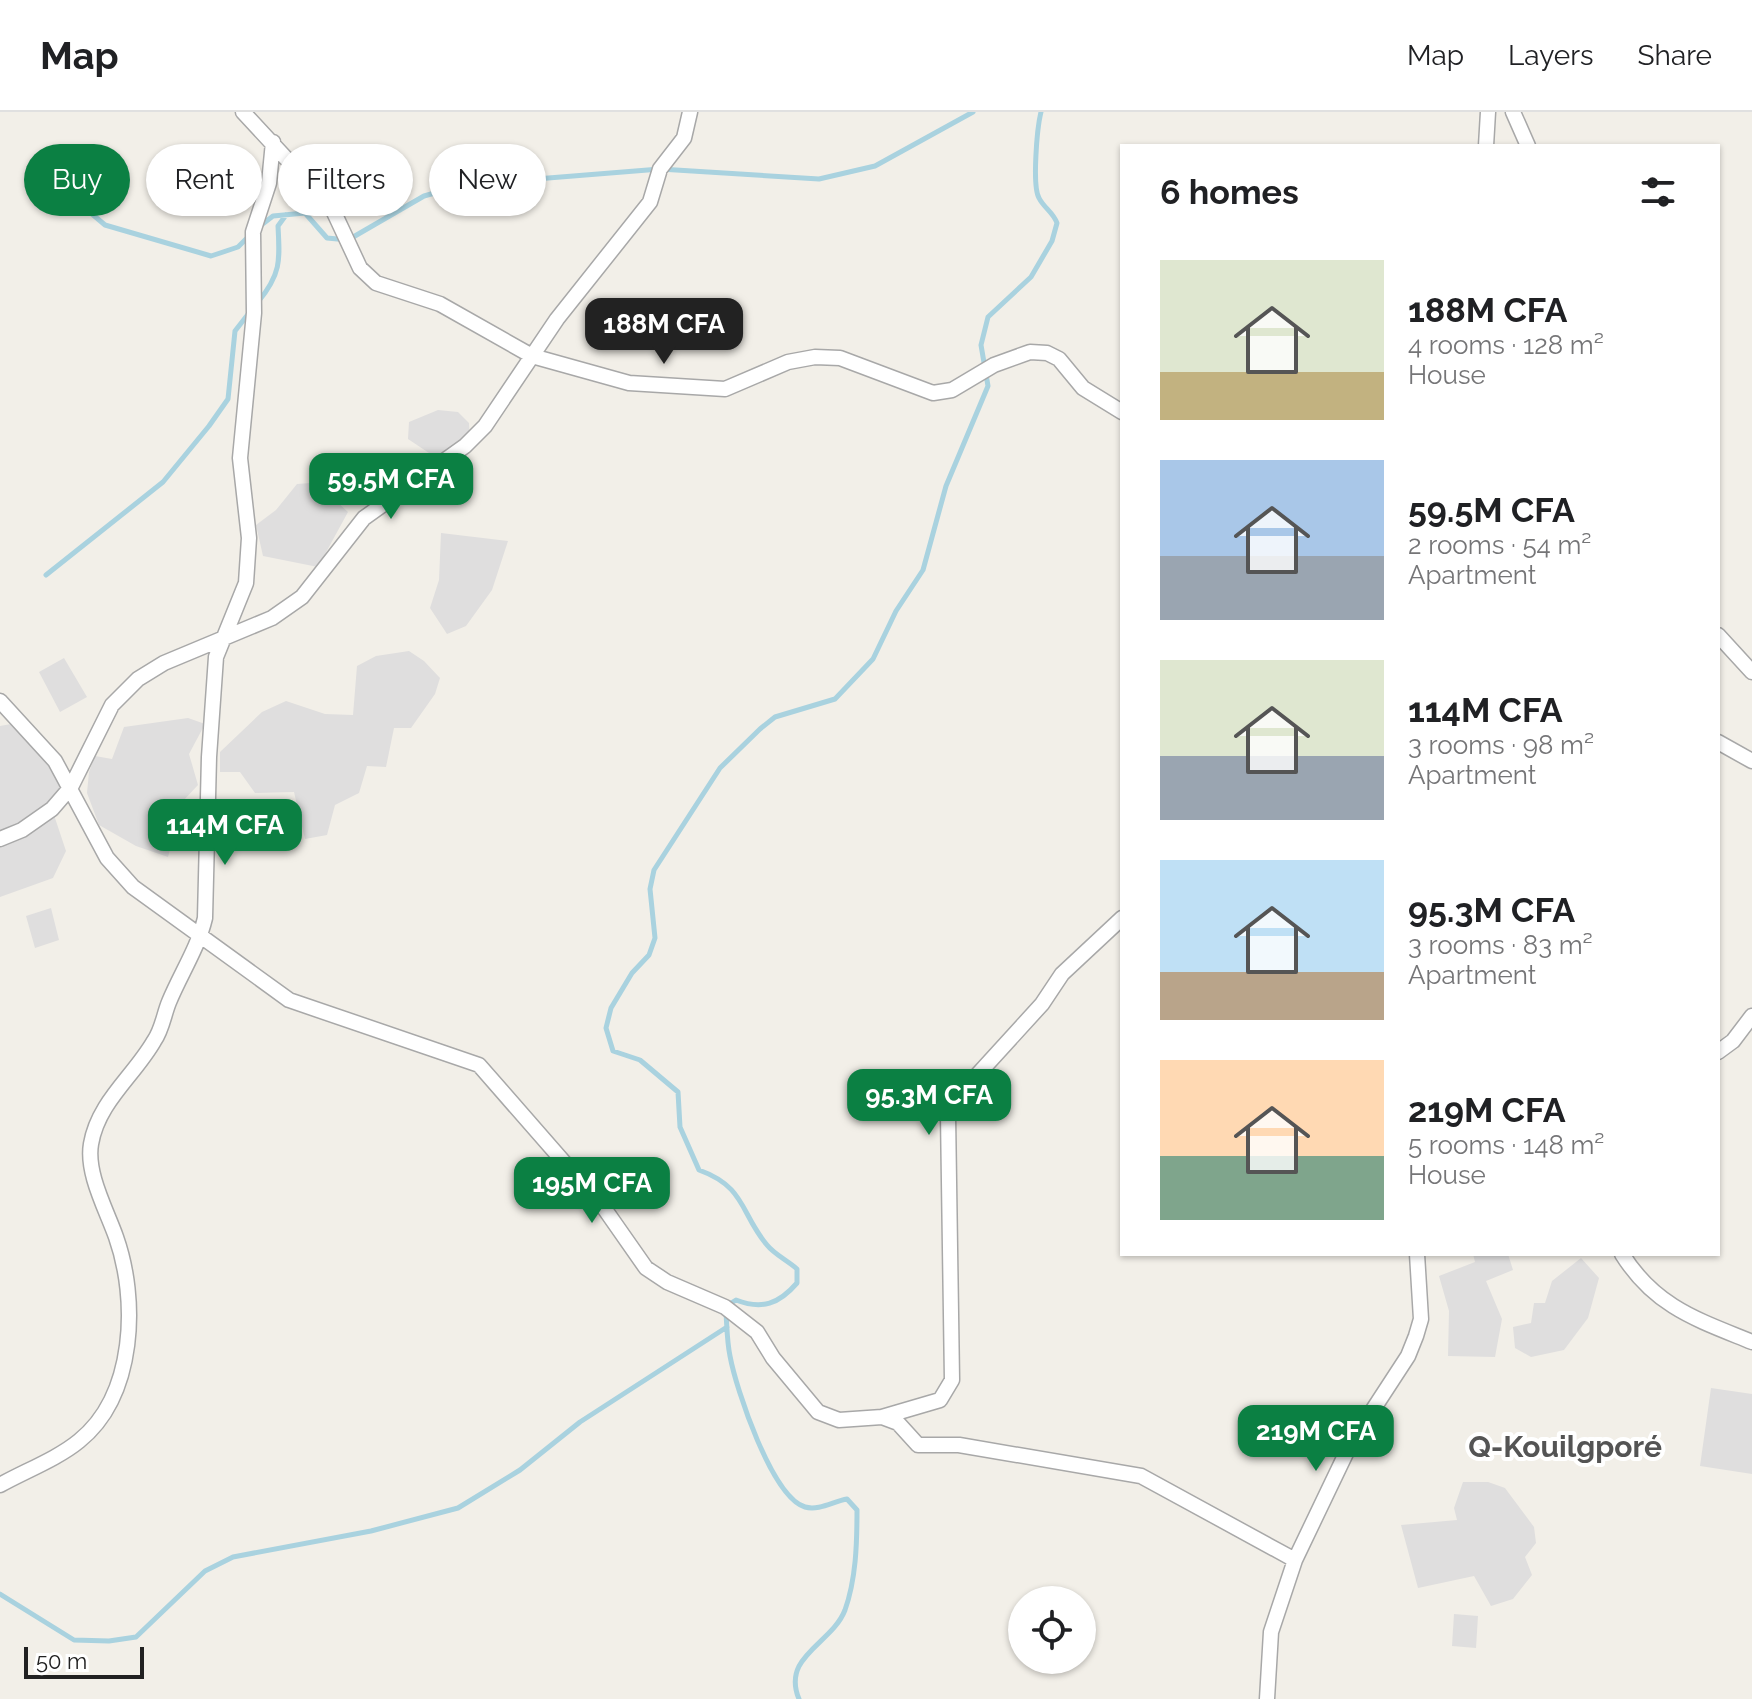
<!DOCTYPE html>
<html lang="en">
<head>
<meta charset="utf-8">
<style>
	:root { --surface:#fff; --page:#f6f6f6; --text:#202124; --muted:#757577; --line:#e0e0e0; --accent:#0b8043 }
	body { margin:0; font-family:Raleway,sans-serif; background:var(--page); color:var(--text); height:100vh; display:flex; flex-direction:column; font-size:30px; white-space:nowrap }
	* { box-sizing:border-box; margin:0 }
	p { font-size:26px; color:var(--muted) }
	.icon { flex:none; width:44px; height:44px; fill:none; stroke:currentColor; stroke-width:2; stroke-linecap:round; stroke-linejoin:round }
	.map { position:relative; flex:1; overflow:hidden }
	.panel { position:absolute; left:1120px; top:32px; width:600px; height:1112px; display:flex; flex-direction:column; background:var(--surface); border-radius:0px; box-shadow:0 2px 6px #0004 }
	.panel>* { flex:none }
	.guide { position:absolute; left:24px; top:32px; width:760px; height:72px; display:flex; gap:16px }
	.buttons { position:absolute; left:1008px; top:1474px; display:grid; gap:16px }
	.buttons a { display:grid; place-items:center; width:88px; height:88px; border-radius:50%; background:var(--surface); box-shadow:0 2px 6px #0004; font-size:40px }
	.scale { position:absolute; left:24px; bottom:20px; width:120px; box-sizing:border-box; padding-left:8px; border:4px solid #212121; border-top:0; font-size:22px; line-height:28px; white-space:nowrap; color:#212121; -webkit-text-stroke:6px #fff; paint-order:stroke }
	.price { position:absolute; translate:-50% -68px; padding:0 18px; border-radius:16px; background:var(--accent); color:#fff; font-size:26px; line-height:52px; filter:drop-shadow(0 2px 4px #0008) }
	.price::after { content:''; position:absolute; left:50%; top:48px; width:24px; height:18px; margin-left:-12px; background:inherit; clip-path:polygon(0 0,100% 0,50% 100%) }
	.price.active { background:#222; color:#fff }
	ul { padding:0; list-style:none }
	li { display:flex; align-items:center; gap:24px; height:200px; padding:0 40px }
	li span { display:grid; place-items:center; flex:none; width:224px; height:160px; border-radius:0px; color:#555 }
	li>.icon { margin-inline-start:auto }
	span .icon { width:96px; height:96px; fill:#fffc; stroke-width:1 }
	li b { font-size:34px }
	h2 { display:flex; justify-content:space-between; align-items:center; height:96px; padding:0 40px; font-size:34px }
	.tag { padding:0 28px; border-radius:36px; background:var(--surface); box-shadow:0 2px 6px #0004; font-size:28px; line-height:72px }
	.tag.active { background:var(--accent); color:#fff }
	header { display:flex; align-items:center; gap:48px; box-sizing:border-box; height:112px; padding:0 40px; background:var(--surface); border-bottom:2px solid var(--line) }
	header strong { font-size:38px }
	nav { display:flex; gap:44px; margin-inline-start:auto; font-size:28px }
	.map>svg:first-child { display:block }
	.residential { fill:#dfdede }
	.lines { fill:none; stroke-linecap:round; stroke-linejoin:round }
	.stream { stroke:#a9d2df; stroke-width:5 }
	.street-casing { stroke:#a8a8a8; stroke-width:17 }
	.street { stroke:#fff; stroke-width:14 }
	.labels { text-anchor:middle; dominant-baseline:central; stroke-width:8; stroke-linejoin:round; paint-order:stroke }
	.quarter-label { font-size:30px; font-weight:bold; fill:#545454; stroke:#fff }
</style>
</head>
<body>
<header>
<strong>Map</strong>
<nav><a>Map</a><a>Layers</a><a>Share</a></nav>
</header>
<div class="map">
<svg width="1752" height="1587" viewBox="0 0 1752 1587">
	<rect width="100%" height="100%" fill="#f2efe8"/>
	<path class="residential" d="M438 298 458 300 469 311 470 329 441 349 408 327 409 310Z
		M310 371 324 378 348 400 318 455 263 444 256 413 276 398 297 372Z
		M441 421 508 429 492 478 466 514 447 522 430 496 439 468Z
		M409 539 424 549 440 566 435 582 411 616H394L386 655 367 654 359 681 335 693 327 723 305 727 294 680 255 681 240 660H220V640L262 600 286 589 325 602 353 603 357 554 376 544Z
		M64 546 87 585 60 600 39 560Z
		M188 606 205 612 189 642 198 673 183 689 168 745 136 734 99 713 87 681 89 660 95 644 112 647 124 615Z
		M22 610 71 675 52 697 66 739 53 766 0 785V614Z
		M51 796 59 828 35 836 26 804Z
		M1473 1142H1508L1513 1158 1486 1169 1502 1207 1495 1245 1448 1244 1449 1199 1439 1164 1475 1150Z
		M1581 1146 1599 1166 1588 1206 1564 1238 1531 1245 1515 1236 1513 1215 1531 1211 1534 1191H1545L1552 1169Z
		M1711 1276 1752 1282V1362L1700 1354Z
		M1463 1370H1488L1505 1376 1534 1415 1536 1431 1525 1445 1532 1463 1513 1487 1491 1494 1474 1464 1418 1476 1401 1413 1457 1408 1454 1396Z
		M1454 1502 1478 1504 1476 1536 1452 1534Z"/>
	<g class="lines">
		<path class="stream" d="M72 85 105 113 211 144 238 135 250 123
			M260 114 273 104 305 101 327 126 348 128 424 84 463 73 660 57 819 67 875 54 973 0
			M258 190C281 162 280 149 278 114L286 103
			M46 463 163 370 209 314 228 287 235 219 249 201
			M728 1193 736 1188C762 1198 779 1192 797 1171V1157C788 1149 774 1142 767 1133 740 1101 746 1075 699 1058L680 1015 678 980 640 948 613 939 606 916 611 896 632 861 649 843 655 826 650 777 654 758 720 656 760 617 775 605 835 587 873 547 896 499 923 458 946 374 988 274 981 233 988 205 1031 165 1052 129 1057 111C1053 100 1044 96 1039 86 1032 74 1037 16 1041 0
			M726 1201C727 1215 727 1230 730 1244 736 1277 772 1385 805 1395 819 1399 834 1389 847 1387L857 1398C857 1432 856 1467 845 1498 832 1532 781 1544 799 1587
			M0 1482 74 1528 109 1529 136 1525 205 1459 233 1445 371 1419 458 1396 520 1358 580 1310 727 1215"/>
		<g class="street-casing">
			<path id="street" d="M243 0 332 96 360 156 376 171 440 192 532 244 629 271 725 277 788 250 815 245 840 246 933 281 952 278 994 253 1030 240 1047 241 1059 247 1083 276 1122 300
				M1513 0 1528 34
				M1486 34 1488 0
				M1718 523 1752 560
				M0 589 55 649 107 746 133 775 289 888 479 953 604 1096 646 1156 667 1170 725 1195 757 1220 773 1246 818 1300 839 1308 882 1305 898 1311 918 1333H959L1141 1364 1295 1448
				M1718 630 1752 649
				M0 727 22 718 52 697 71 675 112 593 138 567 164 551 272 506 302 485 364 406 465 334 485 314 557 207 650 90 660 57 684 26 690 0
				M1718 940 1733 929 1752 904
				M1622 1142C1655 1195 1698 1208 1752 1230
				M882 1305 940 1288 952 1268 948 1003 959 983 1042 892 1062 862 1122 806
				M0 1373C25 1359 57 1347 79 1329 136 1283 138 1187 116 1125 106 1097 86 1061 91 1032 98 990 134 964 154 929 162 918 164 902 169 890 181 861 198 836 205 806L209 645 216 545 246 471 249 426 240 346 254 201 253 120 269 71 273 30
				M1267 1587 1271 1520 1295 1448 1350 1333 1408 1244 1416 1224 1421 1207 1417 1142"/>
		</g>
		<use href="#street" class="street"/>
	</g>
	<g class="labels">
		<g class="quarter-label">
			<text x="1565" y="1334">Q-Kouilgporé</text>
		</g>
	</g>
</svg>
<div class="buttons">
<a><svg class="icon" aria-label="locate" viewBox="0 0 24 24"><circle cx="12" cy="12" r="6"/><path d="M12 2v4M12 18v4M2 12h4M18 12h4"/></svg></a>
</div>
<div class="scale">50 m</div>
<b class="price active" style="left:664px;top:254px">188M CFA</b>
<b class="price" style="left:391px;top:409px">59.5M CFA</b>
<b class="price" style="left:225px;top:755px">114M CFA</b>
<b class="price" style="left:929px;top:1025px">95.3M CFA</b>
<b class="price" style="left:592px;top:1113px">195M CFA</b>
<b class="price" style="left:1316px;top:1361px">219M CFA</b>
<div class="guide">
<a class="tag active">Buy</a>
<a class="tag">Rent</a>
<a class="tag">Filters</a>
<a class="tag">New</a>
</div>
<section class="panel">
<h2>6 homes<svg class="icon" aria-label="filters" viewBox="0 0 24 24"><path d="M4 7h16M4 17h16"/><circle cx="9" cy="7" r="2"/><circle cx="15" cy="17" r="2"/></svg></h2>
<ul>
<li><span style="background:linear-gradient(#dfe7d0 70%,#c2b280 0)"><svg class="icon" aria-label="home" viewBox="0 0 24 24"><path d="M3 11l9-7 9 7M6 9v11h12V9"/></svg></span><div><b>188M CFA</b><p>4 rooms · 128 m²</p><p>House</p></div></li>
<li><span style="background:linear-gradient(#a9c7e8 60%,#9aa5b1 0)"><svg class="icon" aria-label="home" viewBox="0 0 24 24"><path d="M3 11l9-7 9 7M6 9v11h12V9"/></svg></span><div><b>59.5M CFA</b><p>2 rooms · 54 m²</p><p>Apartment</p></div></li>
<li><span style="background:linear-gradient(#dfe7d0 60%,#9aa5b1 0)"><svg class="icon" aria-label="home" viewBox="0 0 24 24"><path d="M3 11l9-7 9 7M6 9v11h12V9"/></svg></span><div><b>114M CFA</b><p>3 rooms · 98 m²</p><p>Apartment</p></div></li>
<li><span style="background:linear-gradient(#bfe0f5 70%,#b9a48a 0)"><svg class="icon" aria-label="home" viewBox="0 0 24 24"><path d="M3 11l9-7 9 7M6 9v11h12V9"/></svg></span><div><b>95.3M CFA</b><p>3 rooms · 83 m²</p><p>Apartment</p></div></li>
<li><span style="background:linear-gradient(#ffd9b3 60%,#7fa58c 0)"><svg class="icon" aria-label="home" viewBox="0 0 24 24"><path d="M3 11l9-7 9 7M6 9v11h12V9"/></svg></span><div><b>219M CFA</b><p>5 rooms · 148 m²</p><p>House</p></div></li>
</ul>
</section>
</div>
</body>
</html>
